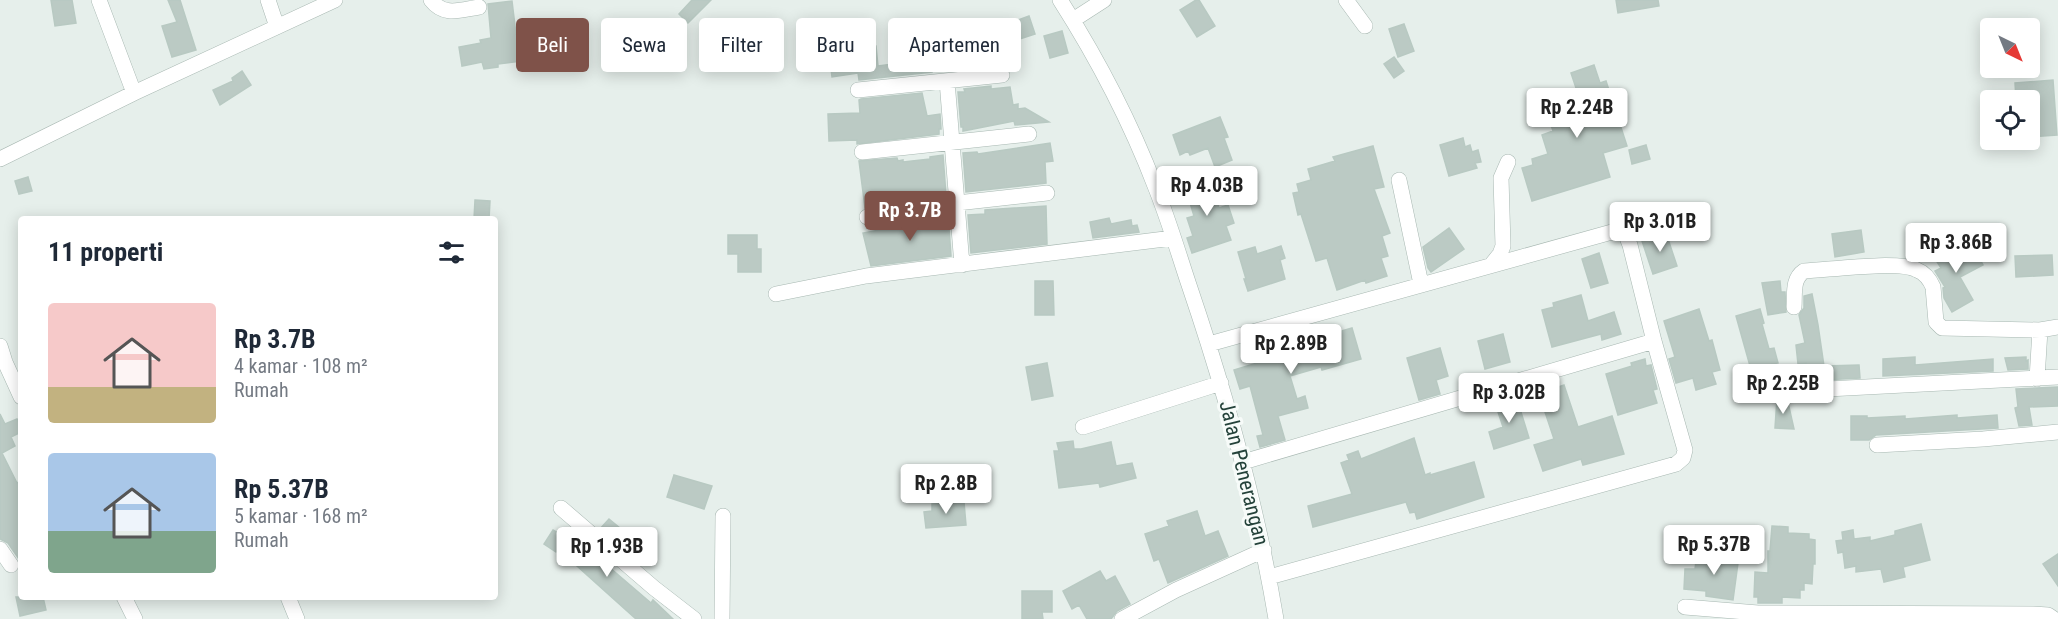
<!DOCTYPE html>
<html lang="id">
<head>
<meta charset="utf-8">
<style>
	:root { --surface:#fff; --page:#f6f6f7; --text:#1f2937; --muted:#747a83; --accent:#7f5249 }
	body { margin:0; font-family:"Roboto Condensed",sans-serif; background:var(--page); color:var(--text); height:100vh; display:flex; flex-direction:column; font-size:22px; white-space:nowrap }
	* { box-sizing:border-box; margin:0 }
	p { font-size:20px; color:var(--muted) }
	.icon { flex:none; width:33px; height:33px; fill:none; stroke:currentColor; stroke-width:2; stroke-linecap:round; stroke-linejoin:round }
	.map { position:relative; flex:1; overflow:hidden }
	.panel { position:absolute; left:18px; top:216px; width:480px; height:384px; display:flex; flex-direction:column; background:var(--surface); border-radius:6px; box-shadow:0 3px 15px #0003 }
	.panel>* { flex:none }
	.top-card { position:absolute; left:516px; top:18px; width:570px; height:54px; display:flex; gap:12px }
	.needle { width:39px; rotate:137deg }
	.controls { position:absolute; left:1980px; top:18px; display:grid; gap:12px }
	.controls a { display:grid; place-items:center; width:60px; height:60px; border-radius:6px; background:var(--surface); box-shadow:0 3px 15px #0003; font-size:30px }
	.price { position:absolute; translate:-50% -51px; padding:0 14px; border-radius:6px; background:#fff; color:#222; font-size:20px; line-height:39px; filter:drop-shadow(0 2px 3px #0008) }
	.price::after { content:''; position:absolute; left:50%; top:36px; width:18px; height:14px; margin-left:-9px; background:inherit; clip-path:polygon(0 0,100% 0,50% 100%) }
	.price.current { background:var(--accent); color:#fff }
	ul { padding:0; list-style:none }
	li { display:flex; align-items:center; gap:18px; height:150px; padding:0 30px }
	li span { display:grid; place-items:center; flex:none; width:168px; height:120px; border-radius:6px; color:#555 }
	li>.icon { margin-inline-start:auto }
	span .icon { width:72px; height:72px; fill:#fffc; stroke-width:1 }
	li b { font-size:26px }
	h2 { display:flex; justify-content:space-between; align-items:center; height:72px; padding:0 30px; font-size:26px }
	.pill { padding:0 21px; border-radius:6px; background:var(--surface); box-shadow:0 3px 15px #0003; font-size:21px; line-height:54px }
	.pill.current { background:var(--accent); color:#fff }
	.map>svg:first-child { display:block }
	.building { fill:#bbcac4; stroke:#b8c9c2; stroke-width:1.5 }
	.lines { fill:none; stroke-linecap:round; stroke-linejoin:round }
	.minor-casing { stroke:#a8b8b2; stroke-width:16 }
	.minor { stroke:#fff; stroke-width:15 }
	.labels { text-anchor:middle; dominant-baseline:central; stroke-width:6; stroke-linejoin:round; paint-order:stroke }
	.street-label { font-size:21px; fill:#24423a; stroke:#f7fbf9 }
</style>
</head>
<body>
<div class="map">
<svg width="2058" height="619" viewBox="0 0 2058 619">
	<rect width="100%" height="100%" fill="#e6efeb"/>
	<path class="building" d="M51 0H72L76 23 55 26Z
		M168 0H180L196 50 172 57 162 26 177 22Z
		M692 0H711L688 23 679 14Z
		M1196 0H1199L1215 26 1197 37 1180 10Z
		M1616 0H1658L1659 6 1618 13Z
		M512 1 516 34 525 33 529 60 498 64V67L484 69 482 62 462 66 459 47 481 43 480 40 491 38 488 4Z
		M1029 16 1035 34 1002 45 996 28Z
		M1404 24 1414 51 1398 57 1389 29Z
		M1062 31 1068 53 1050 58 1044 36Z
		M876 46 878 66 930 59 932 72 859 80 858 73 832 77 830 61 857 58 856 48Z
		M988 48 991 66 962 69 960 51Z
		M1394 57 1404 71 1394 78 1384 64Z
		M1594 65 1600 83 1606 81 1627 146 1603 153 1610 177 1532 201 1522 168 1533 165 1532 159 1548 154 1542 135 1553 131 1546 110 1565 103 1563 96 1577 91 1571 73Z
		M242 71 251 85 220 105 213 90 233 81 232 78Z
		M2053 80 2057 135 2030 137V100H2016L2015 83Z
		M991 86V89L1010 87 1013 105 1018 104V109L1025 108 1049 122 1015 125 1014 121 963 131V127H961L958 92H965L964 89Z
		M922 93 927 116 940 114 941 129H939V134L857 144V140L829 141 828 114 860 113 859 100 861 99Z
		M1220 117 1228 137 1224 138 1232 160 1215 167 1208 148 1190 155 1188 151 1180 155 1173 135Z
		M1463 138 1465 147 1470 145 1472 152 1478 150 1481 162 1475 163 1477 168 1449 176 1440 145Z
		M1050 143 1053 161 1045 162 1046 183 966 192 963 153 977 152 978 154Z
		M1646 145 1650 159 1632 164 1629 150Z
		M1373 146 1384 187 1374 189 1390 233 1382 236 1388 256 1381 258 1387 276 1366 283 1365 280 1337 290 1327 258 1316 261 1301 214 1298 215 1293 193 1299 192 1297 184 1311 180 1308 169 1335 161 1333 157Z
		M943 155 946 195 865 208 859 161 897 158 898 161 903 160V162L930 159V157Z
		M28 177 32 191 19 194 15 181Z
		M1210 178 1219 208 1228 205 1234 223 1226 226 1231 240 1192 253 1187 238 1193 236 1187 218 1194 216 1185 186Z
		M475 200 490 201 489 219H474Z
		M1046 206 1047 244 971 253 968 215 985 214V210Z
		M948 214 951 256 871 266 863 233 927 221V218Z
		M1109 218 1111 224 1131 220 1132 226 1137 225 1139 232 1093 238 1090 222Z
		M1449 228 1464 249 1431 272 1428 268 1423 247Z
		M1861 230 1864 252 1835 257 1832 234Z
		M1666 233 1677 266 1653 274 1642 241Z
		M728 235H757V249H761V272H738V254H728Z
		M1960 241 1967 253 1974 248 1983 265 1960 277 1973 300 1952 312 1944 298 1943 288 1945 287 1935 271 1941 268 1934 257Z
		M1281 246 1285 258 1280 260 1285 279 1248 291 1244 279H1246L1238 252 1255 247 1257 254Z
		M1599 253 1608 283 1591 288 1582 259Z
		M2052 255 2053 275 2016 277 2015 256Z
		M1035 281H1053L1054 315H1035Z
		M1780 281 1781 292H1785L1786 312 1768 315 1762 283Z
		M1812 294 1818 325 1824 366 1859 365 1860 378 1806 381V363L1798 364 1796 345 1805 343 1799 315 1804 308V296Z
		M1581 295 1588 321 1614 312 1621 334 1602 340 1601 334 1552 347 1542 310 1554 307 1553 303Z
		M1699 309 1709 341 1712 340 1720 370 1712 372 1716 384 1696 390 1693 378 1676 383 1669 359 1675 357 1664 321Z
		M1760 309 1764 323 1762 324 1769 349 1774 348 1778 363 1772 364 1773 368 1752 373 1736 316Z
		M1352 328 1361 359 1322 370 1321 367 1290 376 1297 399 1305 396 1308 408 1278 416 1285 440 1260 447 1257 436 1263 435 1250 386 1240 389 1234 370 1257 363 1253 352 1269 346 1310 334 1311 340Z
		M1503 334 1510 362 1485 369 1478 341Z
		M1440 348 1448 376 1436 380 1440 394 1419 400 1407 358Z
		M1915 357V365L1993 359V371L1883 376V359Z
		M2026 357V361L2028 360V369L2008 370 2005 358Z
		M1645 359 1646 366 1651 365 1657 389 1653 390 1657 403 1618 415 1606 374 1632 366 1631 363Z
		M1047 363 1053 396 1032 400 1026 367Z
		M1564 385 1578 427 1612 416 1624 454 1583 465 1581 459 1543 471 1534 445 1554 439 1539 394Z
		M2058 387V406L2029 407 2032 425 2019 426 2015 408 2018 407 2016 389Z
		M1516 396 1529 438 1494 449 1489 432 1503 427 1495 403Z
		M1777 398H1787L1794 429 1775 428Z
		M0 414 5 424 17 419 21 427V432L11 437 15 446 2 453 17 483 21 480V569H20L19 559 8 543 0 539Z
		M1957 415V418L1997 415 1998 428 1876 435 1869 440H1851V416H1867V418L1905 416V419Z
		M1414 438 1425 475 1430 473V475L1474 462 1484 497 1417 519 1415 512 1410 513 1406 502 1313 527 1308 506 1352 494 1341 463 1349 460 1347 455 1358 451 1361 459Z
		M1073 441 1074 449H1081L1111 442 1116 466 1132 463 1136 478 1100 487 1099 483 1059 488 1054 451H1059L1057 443Z
		M674 475 712 486 704 509 667 497Z
		M964 502 966 525 926 528 924 512 932 511V504Z
		M1197 511 1205 536 1218 531 1228 556 1168 583 1159 559 1154 561 1145 534 1169 526 1167 521Z
		M609 519 620 528 611 538 600 529Z
		M1921 524 1930 560 1903 567 1905 577 1884 582 1881 569 1856 572V566L1845 568 1843 552 1838 553 1836 541 1843 540 1842 532 1853 530 1854 539 1870 537V541L1895 535V531Z
		M1772 526 1788 527V533L1809 534V539L1815 540V564H1813L1812 584 1804 583V590H1800V598L1782 597V603H1758V597H1754L1755 572 1768 573V551H1770Z
		M553 530 583 548 588 544 610 565 609 567 651 603 653 600 673 619H636L558 549 556 552 544 544Z
		M1721 543 1732 544 1730 563H1738L1733 600 1706 596V591L1684 589 1685 569H1695L1696 561 1719 563Z
		M2058 554V586L2043 564Z
		M1100 571 1106 581 1115 576 1130 604 1117 611 1111 619H1087L1079 605 1072 609 1063 591Z
		M1022 591H1052V612H1042L1043 619H1022Z
		M16 597H43L46 610 20 616Z"/>
	<g class="lines">
		<g class="minor-casing">
			<path id="minor" d="M99 0 134 93
				M268 0 277 27
				M431 0C444 17 460 10 479 7
				M1060 0C1097 58 1130 121 1155 186 1168 218 1178 252 1189 285 1226 394 1257 505 1276 619
				M1346 0 1365 26
				M1073 20 1104 0
				M947 81 962 265
				M858 90 1002 75
				M862 152 1029 134
				M0 159 134 93 335 0
				M1399 180 1421 284
				M867 217 957 203 1047 193
				M1492 264 1500 254 1503 246 1501 178 1508 162
				M776 294 866 276 1173 238
				M1794 307C1795 294 1792 279 1804 271 1829 270 1898 260 1917 270 1925 273 1930 280 1933 287L1936 322 1942 328 2040 330 2058 327
				M1209 344 1619 230 1626 235 1630 245 1654 341 1685 450 1683 458 1676 464 1269 577
				M0 346 5 362 21 397
				M2037 379 2040 330
				M1808 390 2058 377
				M1083 427 1221 383
				M1877 445 1983 439 2058 432
				M1243 462 1654 341
				M561 508 654 588 694 619
				M0 549 11 565
				M124 597 135 619
				M288 597 297 619
				M1685 607 1758 613 2033 614 2048 615 2054 619
				M722 619 723 516
				M1122 619 1176 590 1264 550"/>
		</g>
		<use href="#minor" class="minor"/>
	</g>
	<g class="labels">
		<g class="street-label">
			<text transform="translate(1244 473) rotate(76)">Jalan Penerangan</text>
		</g>
	</g>
</svg>
<div class="controls">
<a><svg class="needle" viewBox="-14 -14 28 28"><path d="M0-13l5 13h-10z" fill="#e53935"/><path d="M0 13l5-13h-10z" fill="#747a83"/></svg></a>
<a><svg class="icon" aria-label="locate" viewBox="0 0 24 24"><circle cx="12" cy="12" r="6"/><path d="M12 2v4M12 18v4M2 12h4M18 12h4"/></svg></a>
</div>
<b class="price" style="left:1577px;top:139px">Rp 2.24B</b>
<b class="price" style="left:1207px;top:217px">Rp 4.03B</b>
<b class="price current" style="left:910px;top:242px">Rp 3.7B</b>
<b class="price" style="left:1660px;top:253px">Rp 3.01B</b>
<b class="price" style="left:1956px;top:274px">Rp 3.86B</b>
<b class="price" style="left:1291px;top:375px">Rp 2.89B</b>
<b class="price" style="left:1783px;top:415px">Rp 2.25B</b>
<b class="price" style="left:1509px;top:424px">Rp 3.02B</b>
<b class="price" style="left:946px;top:515px">Rp 2.8B</b>
<b class="price" style="left:1714px;top:576px">Rp 5.37B</b>
<b class="price" style="left:607px;top:578px">Rp 1.93B</b>
<div class="top-card">
<a class="pill current">Beli</a>
<a class="pill">Sewa</a>
<a class="pill">Filter</a>
<a class="pill">Baru</a>
<a class="pill">Apartemen</a>
</div>
<section class="panel">
<h2>11 properti<svg class="icon" aria-label="filters" viewBox="0 0 24 24"><path d="M4 7h16M4 17h16"/><circle cx="9" cy="7" r="2"/><circle cx="15" cy="17" r="2"/></svg></h2>
<ul>
<li><span style="background:linear-gradient(#f6c9c9 70%,#c2b280 0)"><svg class="icon" aria-label="home" viewBox="0 0 24 24"><path d="M3 11l9-7 9 7M6 9v11h12V9"/></svg></span><div><b>Rp 3.7B</b><p>4 kamar · 108 m²</p><p>Rumah</p></div></li>
<li><span style="background:linear-gradient(#a9c7e8 65%,#7fa58c 0)"><svg class="icon" aria-label="home" viewBox="0 0 24 24"><path d="M3 11l9-7 9 7M6 9v11h12V9"/></svg></span><div><b>Rp 5.37B</b><p>5 kamar · 168 m²</p><p>Rumah</p></div></li>
</ul>
</section>
</div>
</body>
</html>
